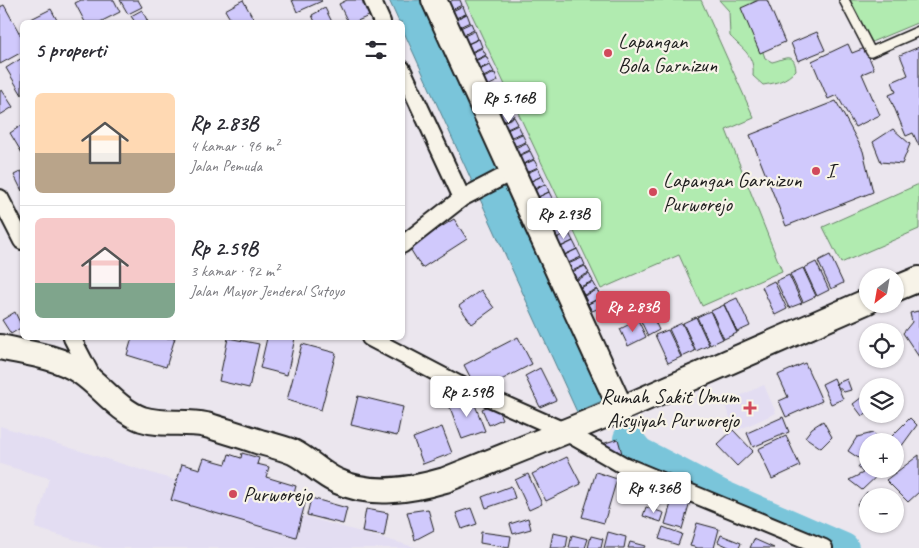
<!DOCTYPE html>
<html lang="id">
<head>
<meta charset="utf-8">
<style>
	:root { --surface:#fff; --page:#f7f7f7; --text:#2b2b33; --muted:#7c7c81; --line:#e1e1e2; --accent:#d1495b }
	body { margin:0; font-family:Caveat,sans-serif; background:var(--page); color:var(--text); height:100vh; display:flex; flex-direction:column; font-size:19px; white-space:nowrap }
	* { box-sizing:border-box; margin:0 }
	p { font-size:16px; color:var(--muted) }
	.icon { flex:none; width:28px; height:28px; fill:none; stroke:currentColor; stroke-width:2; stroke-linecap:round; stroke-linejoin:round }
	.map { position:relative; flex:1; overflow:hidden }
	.panel { position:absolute; left:20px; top:20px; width:385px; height:320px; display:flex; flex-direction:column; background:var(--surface); border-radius:8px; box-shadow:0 1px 4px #0004 }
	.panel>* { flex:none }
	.needle { width:32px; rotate:211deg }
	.buttons { position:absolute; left:859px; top:268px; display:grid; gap:10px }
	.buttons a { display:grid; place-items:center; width:45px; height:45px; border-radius:50%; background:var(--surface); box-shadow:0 1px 4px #0004; font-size:25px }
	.price { position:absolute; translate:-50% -42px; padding:0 11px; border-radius:5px; background:#fff; color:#222; font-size:16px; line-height:32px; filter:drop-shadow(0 1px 2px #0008) }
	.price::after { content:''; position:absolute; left:50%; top:30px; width:15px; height:11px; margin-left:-8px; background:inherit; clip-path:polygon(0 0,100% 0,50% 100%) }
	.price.active { background:var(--accent); color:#fff }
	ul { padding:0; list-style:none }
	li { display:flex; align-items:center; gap:15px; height:125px; padding:0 15px }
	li+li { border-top:1px solid var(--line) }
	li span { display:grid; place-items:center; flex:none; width:140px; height:100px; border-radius:8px; color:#555 }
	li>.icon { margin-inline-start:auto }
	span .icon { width:60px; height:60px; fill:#fffc; stroke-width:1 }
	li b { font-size:21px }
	h2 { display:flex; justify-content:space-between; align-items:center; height:60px; padding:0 15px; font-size:21px }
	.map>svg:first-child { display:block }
	.built { fill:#e3ddf2 }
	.green { fill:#b1ebb0; stroke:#668466 }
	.water { fill:#7ac5da; stroke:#54818e }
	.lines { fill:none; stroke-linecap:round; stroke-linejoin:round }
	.river { stroke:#7ac5da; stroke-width:30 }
	.building { fill:#d0c9fc; stroke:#1c1c1c }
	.lane-casing { stroke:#1c1c1c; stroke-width:12 }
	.street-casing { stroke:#1c1c1c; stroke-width:20 }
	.secondary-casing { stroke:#1c1c1c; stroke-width:28 }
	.lane { stroke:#f7f3e8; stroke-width:9 }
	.street { stroke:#f7f3e8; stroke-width:16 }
	.secondary { stroke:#f7f3e8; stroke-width:24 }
	.poi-dot { fill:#d1495b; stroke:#f7f3e8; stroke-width:2 }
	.labels { text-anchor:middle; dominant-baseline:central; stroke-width:4.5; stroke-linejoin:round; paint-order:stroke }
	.poi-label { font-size:21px; fill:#1c1c1c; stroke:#f7f3e8; text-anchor:start }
</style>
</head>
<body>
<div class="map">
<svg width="919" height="548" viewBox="0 0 919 548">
	<rect width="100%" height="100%" fill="#ebe6ee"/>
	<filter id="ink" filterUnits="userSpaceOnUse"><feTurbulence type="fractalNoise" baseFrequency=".02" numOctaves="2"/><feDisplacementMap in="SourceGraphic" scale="10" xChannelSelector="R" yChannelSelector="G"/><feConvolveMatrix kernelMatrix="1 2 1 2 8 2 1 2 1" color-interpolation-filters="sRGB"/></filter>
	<g filter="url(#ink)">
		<path class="built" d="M440 0H466L608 308 586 318Z
			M764 385 776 413 736 431 724 403Z
			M0 426 174 480 418 548H103L35 528 49 478 0 464Z"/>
		<path class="green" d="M465 0H701L754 118 726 130 782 271 702 306 679 255 601 289Z
			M719 0H757L750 4 748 8 765 58 772 62C783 60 794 50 796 70 786 81 776 83 763 85L753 76C755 55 743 50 730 36L729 11Z
			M846 0H919V22L869 43Z
			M919 184V229L841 263 823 227Z"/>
		<path class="water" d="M389 0H422L604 400 577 412 403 30 402 22H399Z"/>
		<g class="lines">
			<path class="river" d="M628 439 639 452 722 495 844 548"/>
		</g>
		<path class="building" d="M81 0H114L120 12 100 22H85L75 3Z
			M120 0H138L142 7 128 14Z
			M243 0 255 22H232L225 10Z
			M292 0H321L322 1 297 12Z
			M347 0H369L376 13 355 22H348L339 4Z
			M453 0H460L462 5 449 11 446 4Z
			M759 0H767L785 42 760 53 741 8Z
			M4 5 22 38V52L0 64V7Z
			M463 6 466 14 453 19 450 12Z
			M325 8 332 22H315L312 15Z
			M51 9 58 22H25Z
			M142 10 148 22H135L131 16Z
			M467 14 470 22 457 28 454 20Z
			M471 23 474 30 461 36 458 29Z
			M475 31 478 39 465 45 462 37Z
			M817 32 825 50 798 61 791 43Z
			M479 39 482 47 469 53 466 45Z
			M848 44 852 53 865 48 874 69 862 74 880 115 855 127 837 95 828 99 812 61Z
			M919 47V146L913 133 906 136 889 95 896 92 892 82 908 75 900 55Z
			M482 48 486 55 473 61 469 54Z
			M486 56 490 64 477 70 473 62Z
			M22 58V95L6 68Z
			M490 65 494 72 481 78 477 71Z
			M495 73 498 81 485 87 481 79Z
			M2 90 13 107 0 115V91Z
			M836 101 863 151 873 192 786 226 750 135Z
			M510 108 514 116 501 122 497 114Z
			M514 117 518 124 505 130 501 123Z
			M22 125V153L10 133Z
			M518 125 522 133 509 138 505 131Z
			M893 129 910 144 902 164 881 162 873 142Z
			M522 134 526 142 513 147 509 140Z
			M526 143 530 150 517 156 513 149Z
			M530 151 534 159 521 165 517 157Z
			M534 160 538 167 525 173 521 166Z
			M538 168 542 176 529 182 525 174Z
			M22 171V191L14 175Z
			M542 176 545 184 532 190 529 182Z
			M546 184 549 192 536 198 533 191Z
			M549 192 553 200 540 206 536 198Z
			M553 200 557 208 544 214 541 206Z
			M557 209 561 216 548 222 544 215Z
			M561 217 565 224 552 230 548 223Z
			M454 219 467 239 422 268 409 247Z
			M565 225 569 232 556 238 552 231Z
			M569 233 573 241 560 247 556 239Z
			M573 241 577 249 564 255 561 247Z
			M577 249 581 257 568 263 565 255Z
			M830 255 843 283 831 289 818 261Z
			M582 258 585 265 572 271 568 264Z
			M816 262 829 290 817 296 804 268Z
			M585 266 589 273 576 279 572 272Z
			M803 268 816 296 803 302 790 274Z
			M589 274 593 281 580 287 577 280Z
			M789 275 802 303 789 308 776 281Z
			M774 281 787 309 775 315 762 287Z
			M593 282 597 289 584 295 580 288Z
			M481 290 494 308 472 324 459 306Z
			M597 290 601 297 588 304 584 296Z
			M631 295 638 312 616 320 610 303Z
			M601 298 605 306 592 311 588 304Z
			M737 298 750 326 737 332 724 304Z
			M724 305 737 333 724 339 711 311Z
			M710 311 723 339 710 345 697 317Z
			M918 311 919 313V357L903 333 912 322 910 313Z
			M15 312 22 327 11 334 2 320Z
			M651 313 659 330 648 336 640 319Z
			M696 317 709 345 696 351 683 323Z
			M638 320 646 337 628 346 620 329Z
			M682 323 695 351 682 357 669 329Z
			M668 330 681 357 668 363 655 335Z
			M518 337 532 364 478 392 464 365Z
			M132 338H175L166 367 127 355Z
			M228 338 259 344 249 388 219 381Z
			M267 338H295L287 375 260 368Z
			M302 344 336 353 321 410 287 400Z
			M805 363 822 401 786 417 779 401 788 397 778 375Z
			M540 368 556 400 540 407 525 376Z
			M834 378 843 399 831 404 822 384Z
			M847 379 851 390 844 392 835 384Z
			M866 394 868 397V412L862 416 853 404Z
			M358 396 403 407 397 436 351 425Z
			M472 397 485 431 462 439 449 405Z
			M495 403 502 419 489 425 482 409Z
			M783 417 789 432 753 447 747 433Z
			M910 418 917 425 901 447 890 438Z
			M823 421 832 437 821 448 805 437 812 428Z
			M442 427 452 453 423 464 413 438Z
			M733 430 753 451 737 466 717 445Z
			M873 433 879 438 877 441H868V454L863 461 848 451 857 437Z
			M786 436 800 466 772 479 758 449Z
			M618 439 624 461 602 444Z
			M242 453 259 458 257 464 269 467 266 477 296 486 293 497 306 500 296 537 171 500 182 464 200 469 204 458 226 464 229 454 241 458Z
			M919 455V492L908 502 886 480Z
			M567 457 581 484 546 501 532 474Z
			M863 461 868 465V469H873L879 474 862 490 849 480 863 473 858 467Z
			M596 472 617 479 604 523 582 517Z
			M528 474 542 504 529 510 515 480Z
			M511 486 515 498 486 508 482 497Z
			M867 492 873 496H868V512L857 505Z
			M674 493 691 498 682 529 665 524Z
			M311 498 347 508 343 524 307 515Z
			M646 507 664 513 661 522 643 516Z
			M471 508 477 524 462 529 456 513Z
			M366 509 388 513 384 536 362 532Z
			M428 509 434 530 415 540 407 512Z
			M528 518 531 529 513 534 510 524Z
			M697 523 719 529 714 548H698L690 546Z
			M663 527 682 534 678 545 659 539Z
			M481 532 511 536 509 548 480 543Z
			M608 532 626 537 624 548H604Z
			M553 533 568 536 566 548H550Z
			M572 535 588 539 585 548H569Z
			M721 535 741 543 739 548H731L718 542Z
			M591 536 603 539 601 548H588Z
			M754 539 774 548H750Z
			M630 542 645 546 644 548H628Z"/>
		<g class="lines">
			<g class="lane-casing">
				<path id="lane" d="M844 0 871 52 919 31"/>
			</g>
			<g class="street-casing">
				<path id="street" d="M372 0 382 22
					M402 69 462 198 402 245
					M0 198 22 241
					M462 198 512 172
					M72 338 94 380
					M370 338 458 384 564 431 623 465 824 548"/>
			</g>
			<g class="secondary-casing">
				<path id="secondary" d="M434 0 621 409
					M895 289 919 279
					M0 347C26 353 56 356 79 371 101 385 117 410 142 419 163 426 185 420 206 425 224 430 242 436 260 442 271 445 283 448 293 452 309 460 321 474 337 481 371 497 411 490 445 480L621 409 868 301"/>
			</g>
			<use href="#lane" class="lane"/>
			<use href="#street" class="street"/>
			<use href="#secondary" class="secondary"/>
		</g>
	</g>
	<g class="poi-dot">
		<circle cx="608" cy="53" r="5"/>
		<circle cx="816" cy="171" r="5"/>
		<circle cx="653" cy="192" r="5"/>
		<path d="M747.5 400.5h5v5h5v5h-5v5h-5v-5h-5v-5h5z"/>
		<circle cx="233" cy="494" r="5"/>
	</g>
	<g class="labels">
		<g class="poi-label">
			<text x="618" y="41">Lapangan<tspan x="618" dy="24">Bola Garnizun</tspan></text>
			<text x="826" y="171">I</text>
			<text x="663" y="180">Lapangan Garnizun<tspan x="663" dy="24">Purworejo</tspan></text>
			<text x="739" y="396" text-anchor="end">Rumah Sakit Umum<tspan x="739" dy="24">Aisyiyah Purworejo</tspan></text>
			<text x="243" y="494">Purworejo</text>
		</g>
	</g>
</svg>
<div class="buttons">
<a><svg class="needle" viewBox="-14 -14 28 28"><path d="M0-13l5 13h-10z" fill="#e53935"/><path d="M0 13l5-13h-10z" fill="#7c7c81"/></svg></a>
<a><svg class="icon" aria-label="locate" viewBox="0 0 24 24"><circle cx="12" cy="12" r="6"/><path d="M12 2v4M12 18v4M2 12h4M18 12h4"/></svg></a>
<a><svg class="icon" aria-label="layers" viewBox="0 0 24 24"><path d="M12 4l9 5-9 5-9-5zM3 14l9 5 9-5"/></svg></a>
<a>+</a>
<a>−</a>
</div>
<b class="price" style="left:509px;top:124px">Rp 5.16B</b>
<b class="price" style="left:564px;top:240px">Rp 2.93B</b>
<b class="price active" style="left:633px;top:333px">Rp 2.83B</b>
<b class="price" style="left:467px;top:418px">Rp 2.59B</b>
<b class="price" style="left:654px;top:514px">Rp 4.36B</b>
<section class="panel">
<h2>5 properti<svg class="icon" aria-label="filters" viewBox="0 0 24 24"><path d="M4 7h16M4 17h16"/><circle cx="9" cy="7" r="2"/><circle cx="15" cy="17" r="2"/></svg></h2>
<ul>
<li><span style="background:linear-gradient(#ffd9b3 60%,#b9a48a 0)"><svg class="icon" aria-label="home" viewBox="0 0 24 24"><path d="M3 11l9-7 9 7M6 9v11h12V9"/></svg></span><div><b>Rp 2.83B</b><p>4 kamar · 96 m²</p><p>Jalan Pemuda</p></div></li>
<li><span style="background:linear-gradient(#f6c9c9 65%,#7fa58c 0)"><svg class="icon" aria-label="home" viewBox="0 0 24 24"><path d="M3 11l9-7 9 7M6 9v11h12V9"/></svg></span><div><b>Rp 2.59B</b><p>3 kamar · 92 m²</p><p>Jalan Mayor Jenderal Sutoyo</p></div></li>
</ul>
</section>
</div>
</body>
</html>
